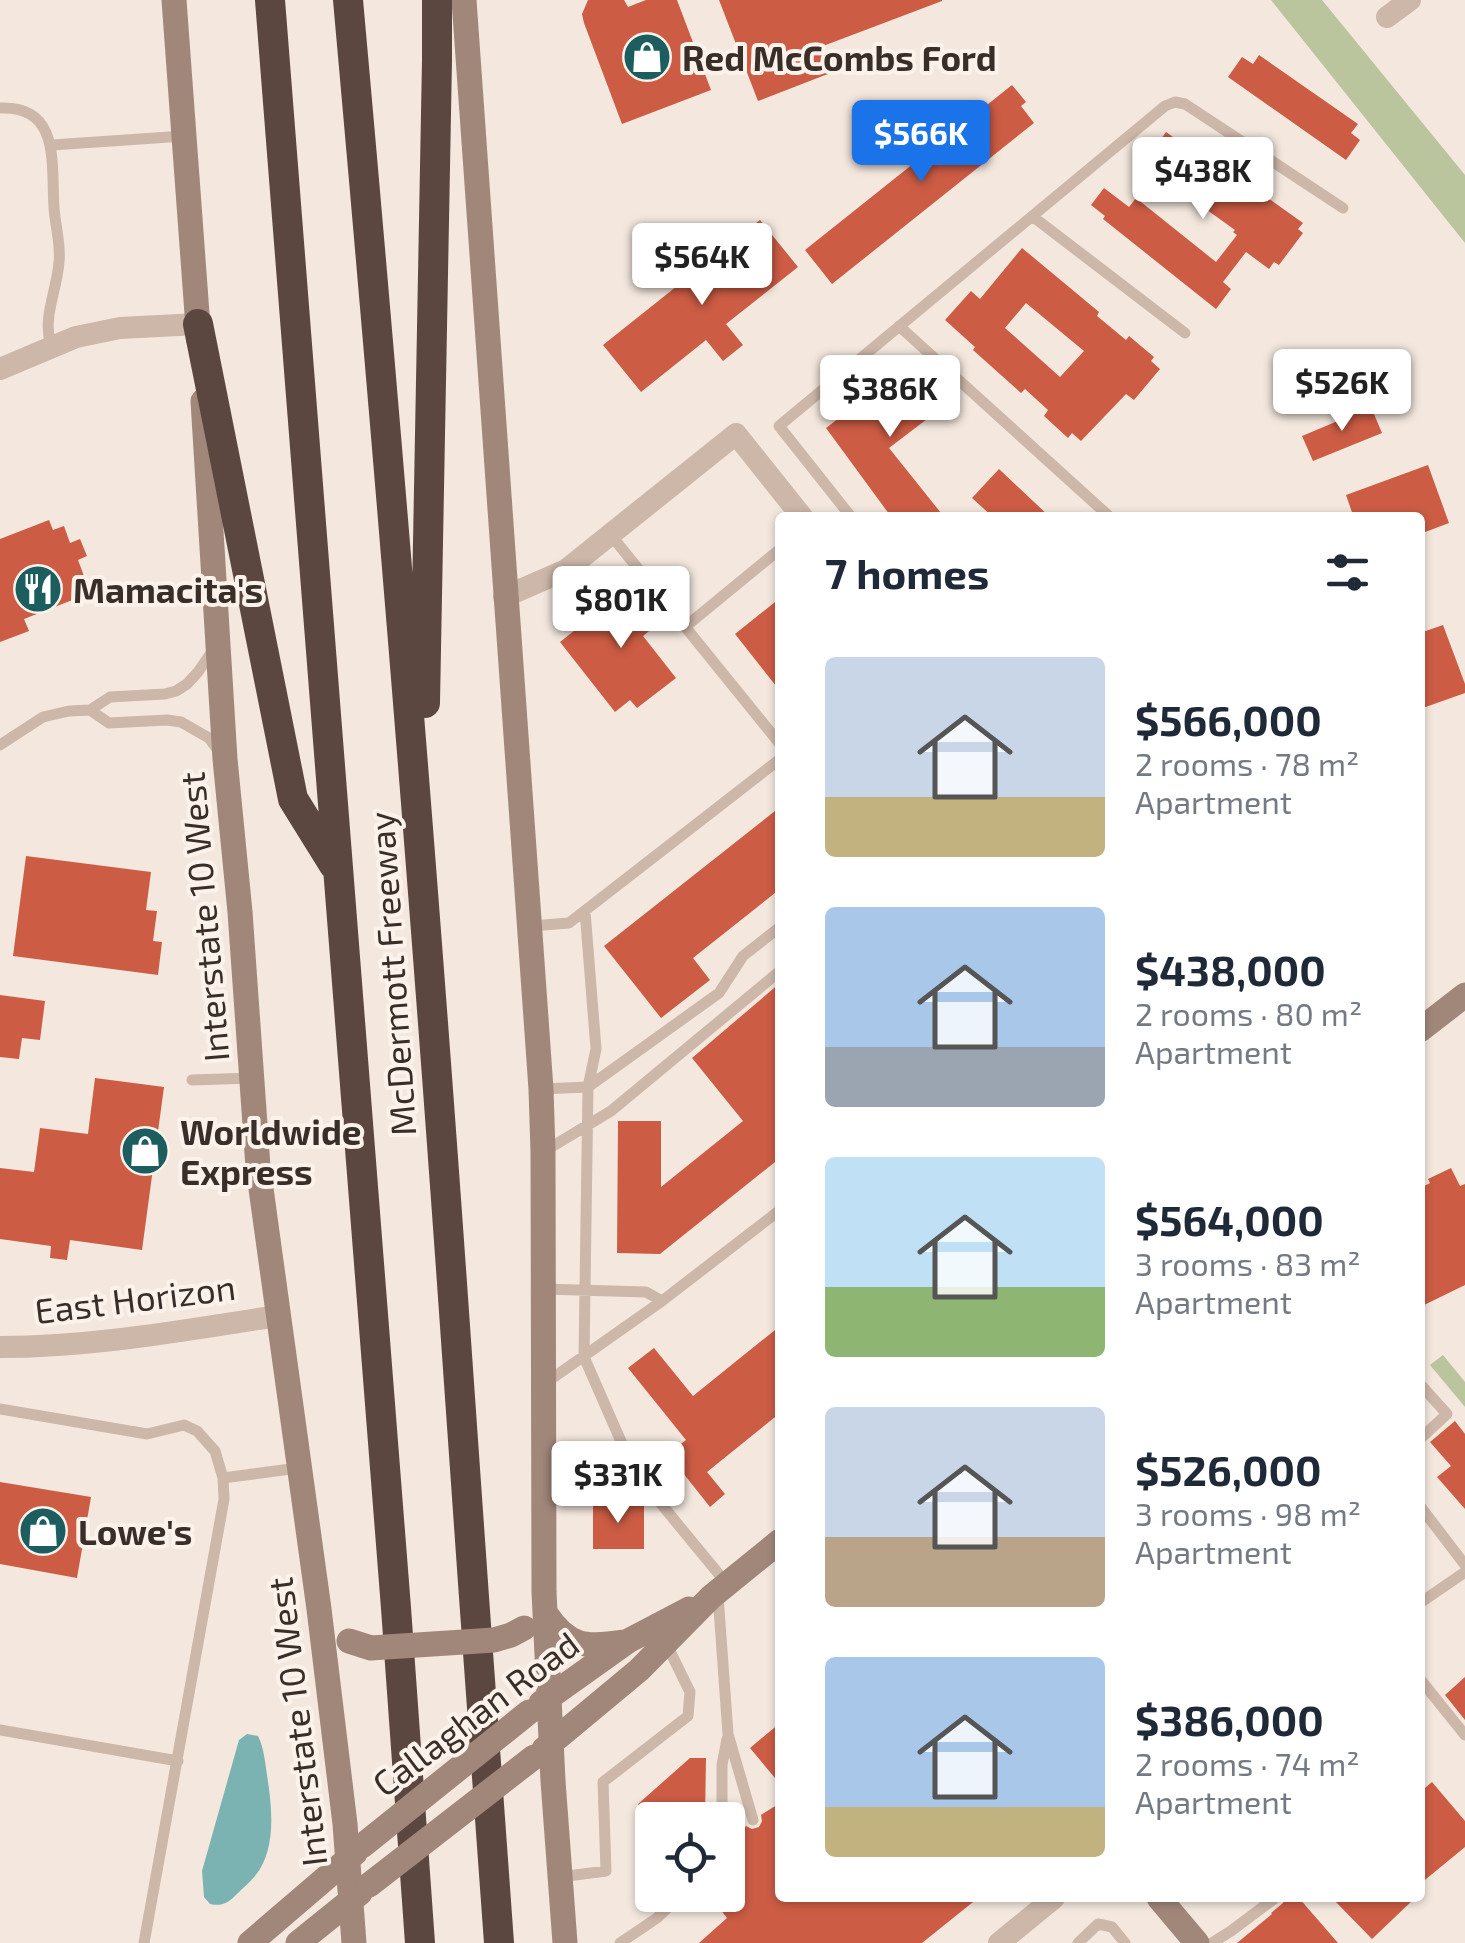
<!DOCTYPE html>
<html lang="en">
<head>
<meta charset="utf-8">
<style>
	:root { --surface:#fff; --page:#f6f6f7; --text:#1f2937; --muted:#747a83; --accent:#1a73e8 }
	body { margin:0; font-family:"Exo 2",sans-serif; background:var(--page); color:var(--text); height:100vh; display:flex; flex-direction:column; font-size:38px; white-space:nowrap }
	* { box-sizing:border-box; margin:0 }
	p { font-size:32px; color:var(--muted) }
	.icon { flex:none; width:55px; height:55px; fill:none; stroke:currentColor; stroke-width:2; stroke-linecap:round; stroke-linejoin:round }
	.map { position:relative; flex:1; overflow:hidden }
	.panel { position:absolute; left:775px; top:512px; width:650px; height:1390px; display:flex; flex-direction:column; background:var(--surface); border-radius:10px; box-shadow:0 2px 8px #0004 }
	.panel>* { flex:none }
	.controls { position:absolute; left:635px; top:1802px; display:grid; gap:20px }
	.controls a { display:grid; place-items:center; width:110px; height:110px; border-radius:10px; background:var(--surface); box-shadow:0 2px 8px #0004; font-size:50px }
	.price { position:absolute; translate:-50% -85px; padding:0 22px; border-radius:10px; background:#fff; color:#222; font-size:32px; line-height:65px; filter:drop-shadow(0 2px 5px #0008) }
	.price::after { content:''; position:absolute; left:50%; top:60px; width:30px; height:22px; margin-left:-15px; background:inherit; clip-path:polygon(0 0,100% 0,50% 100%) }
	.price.active { background:var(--accent); color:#fff }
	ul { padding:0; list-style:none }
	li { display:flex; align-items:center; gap:30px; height:250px; padding:0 50px }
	li span { display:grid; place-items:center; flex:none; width:280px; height:200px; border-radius:10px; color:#555 }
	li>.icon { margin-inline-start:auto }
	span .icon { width:120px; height:120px; fill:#fffc; stroke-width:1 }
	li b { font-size:42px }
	h2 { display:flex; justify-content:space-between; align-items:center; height:120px; padding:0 50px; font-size:42px }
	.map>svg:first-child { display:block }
	.green { fill:#bac49d }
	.water { fill:#7bb3b2 }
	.building { fill:#cc5c44; fill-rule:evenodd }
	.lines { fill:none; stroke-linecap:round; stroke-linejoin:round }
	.lane { stroke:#cdb7a9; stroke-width:11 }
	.street { stroke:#cdb7a9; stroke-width:22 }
	.secondary { stroke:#a1867a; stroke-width:25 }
	.highway { stroke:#5c4740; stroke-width:30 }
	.secondary-bridge { stroke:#a1867a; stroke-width:25 }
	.labels { text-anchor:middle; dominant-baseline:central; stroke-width:8; stroke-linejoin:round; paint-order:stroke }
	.poi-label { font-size:35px; font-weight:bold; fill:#3a2e29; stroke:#fbf3eb; text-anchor:start }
	.street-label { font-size:35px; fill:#3a2e29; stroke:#fbf3eb }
</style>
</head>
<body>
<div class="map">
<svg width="1465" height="1943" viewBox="0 0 1465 1943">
	<rect width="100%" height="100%" fill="#f4e8de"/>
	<path class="green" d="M1271 0H1322L1465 175V243Z
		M1443 1355 1465 1382V1407L1430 1365Z"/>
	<path class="water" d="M247 1734 258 1736C264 1748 265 1762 267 1775 272 1807 277 1849 255 1876 250 1882 243 1888 238 1893 229 1902 223 1907 210 1904L204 1897 202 1871 239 1740Z"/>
	<path class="building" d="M588 0H624L628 7 646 0H677L711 90 622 124 584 23 582 14Z
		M719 0H942V1L823 46 833 72 758 101Z
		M1259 55 1358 124 1351 133 1360 140 1346 160 1228 77 1242 57 1253 64Z
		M1012 85 1026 102 1021 106 1034 123 832 284 805 250Z
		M1166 132 1262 201 1265 196 1303 223 1298 229 1303 233 1279 265 1274 262 1269 269 1246 252 1223 282 1231 289 1216 309 1103 219 1105 216 1091 205 1104 188 1129 207 1136 198 1216 262 1237 235 1233 232 1235 230 1143 164Z
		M760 220 798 267 726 324 743 345 723 361 706 340 641 392 603 345Z
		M1022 248 1099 312 1097 316 1126 340 1129 336 1154 357 1151 361 1160 369 1134 400 1126 394 1081 441 1072 433 1068 438 1044 416 1048 410 1025 389 1021 393 973 350 975 347 945 320 971 291 980 299ZM1026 303 1084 351 1060 377 1005 328Z
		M915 360 948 403 889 448 945 518H892L826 428Z
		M1371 407 1382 433 1313 461 1302 436Z
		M1428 465 1449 523 1420 534V518H1354L1346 495Z
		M999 469 1051 518H994L972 498Z
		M49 520 53 530 64 526 70 543 80 539 87 556 78 560 84 576 73 580 80 597 24 619 29 631 0 642V539Z
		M634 583 663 620 643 636 676 678 637 708 630 700 615 712 560 642Z
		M780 598V691L735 634Z
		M1443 625 1465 684V693L1420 709V633Z
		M780 807V889L693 958 710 980 661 1018 604 946Z
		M26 856 151 872 146 910 157 911 153 941 162 942 158 975 13 956Z
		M780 983V1158L660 1254 617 1253 618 1121H661V1187L743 1121 692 1058Z
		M0 995 45 1001 40 1040 22 1038 19 1059 0 1057Z
		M95 1078 164 1087 142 1250 70 1240 67 1260 50 1258 51 1246 0 1239V1168L34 1172 40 1128 88 1134Z
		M1451 1168 1460 1186 1465 1184V1285L1420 1307V1188L1430 1183 1428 1179Z
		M780 1326V1413L707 1472 725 1494 710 1507 668 1454 686 1440 628 1368 654 1348 693 1396Z
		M1455 1421 1465 1434V1509L1437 1477 1451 1466 1430 1442Z
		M0 1482 91 1497 77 1578 0 1564Z
		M593 1502H644V1549H593Z
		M1465 1677V1720L1445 1695Z
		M780 1723V1784L750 1748Z
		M690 1758H706L705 1820H639L638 1804Z
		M1432 1782 1465 1821V1847L1420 1884V1792Z
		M780 1803V1898H978L922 1943H699L727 1918 709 1895H728V1843L746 1826 752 1829 759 1827 762 1821 761 1815Z
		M1284 1898H1299L1338 1943H1237L1272 1914 1271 1913 1283 1903Z
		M1332 1898H1415L1372 1939Z"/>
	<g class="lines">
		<path class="lane" d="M0 108C61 105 51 165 54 207 55 225 61 244 59 262 57 291 42 317 51 346
			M52 145 184 136
			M1032 216 1185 333
			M899 326 1111 518
			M852 518 779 426 1165 106 1175 102 1185 104 1343 208
			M610 534 780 744
			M685 627 780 549
			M90 710 109 723 167 720 181 722 209 738 220 753
			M0 745 43 717 69 711 90 710 110 697 165 694 176 691 187 684 198 672 213 650
			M585 911 596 1049 588 1087 584 1357 634 1471 727 1584
			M531 926 569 923 780 759
			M192 1080 252 1078
			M541 1089 588 1087 719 993 743 956 780 927
			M543 1152 611 1111 780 971
			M543 1289 646 1292 662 1301
			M547 1382 662 1301 780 1210
			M1420 1384 1447 1414 1420 1439
			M0 1409 147 1434 184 1425 197 1431 215 1451 223 1478 224 1499 144 1943
			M223 1478 298 1468
			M1420 1506 1465 1565
			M718 1595 728 1734 753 1820
			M1420 1603 1465 1572
			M1420 1679 1465 1735
			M0 1730 178 1761
			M722 1820V1765L727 1739
			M560 1877 606 1871 603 1782 688 1716 690 1692 666 1643
			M620 1943 657 1918 681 1895
			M1078 1943 1098 1924 1112 1927 1125 1943
			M1212 1943 1231 1931 1275 1898"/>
		<path class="street" d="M1387 17 1410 0
			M0 369 76 337 120 328 198 324
			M504 597 566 570 736 434 803 518
			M0 1347C94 1347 185 1330 278 1316
			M999 1943 1054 1898"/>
		<path class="secondary" d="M174 0 199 341
			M464 0 541 1089 543 1152 544 1592 553 1781 565 1943
			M203 401 225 759 240 912 258 1167 319 1609 345 1824 354 1943
			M1420 1030 1465 995
			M546 1614C568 1647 586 1648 623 1642
			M541 1703 628 1641 689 1609
			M544 1749 639 1670 711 1597 780 1541
			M1159 1898 1197 1943
			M250 1943 355 1853
			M298 1943 360 1893"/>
		<path class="highway" d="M270 0 396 1608 420 1943
			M348 0C386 423 421 846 451 1269 467 1494 482 1718 499 1943
			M198 324 293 799 334 865
			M425 703 437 60V0"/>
		<path class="secondary-bridge" d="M349 1641 371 1648 494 1640 511 1635 524 1628
			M362 1846 529 1712
			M369 1885 534 1757"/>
	</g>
	<defs>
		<g id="shop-disc" transform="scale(2.5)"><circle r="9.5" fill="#1c5e5f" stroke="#fbf3eb"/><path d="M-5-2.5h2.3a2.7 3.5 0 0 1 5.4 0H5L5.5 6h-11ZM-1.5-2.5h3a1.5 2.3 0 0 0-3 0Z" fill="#fff"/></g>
		<g id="restaurant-disc" transform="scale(2.5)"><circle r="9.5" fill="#1c5e5f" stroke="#fbf3eb"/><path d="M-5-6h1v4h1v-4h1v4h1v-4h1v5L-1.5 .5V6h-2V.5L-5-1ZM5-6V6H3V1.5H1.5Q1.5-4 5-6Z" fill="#fff"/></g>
	</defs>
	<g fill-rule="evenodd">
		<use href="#shop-disc" x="647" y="57"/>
		<use href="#restaurant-disc" x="38" y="589"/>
		<use href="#shop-disc" x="145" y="1151"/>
		<use href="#shop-disc" x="43" y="1531"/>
	</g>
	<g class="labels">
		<g class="poi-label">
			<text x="682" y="57">Red McCombs Ford</text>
			<text x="73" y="589">Mamacita's</text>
			<text x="180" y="1131">Worldwide<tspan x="180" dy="40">Express</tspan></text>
			<text x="78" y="1531">Lowe's</text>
		</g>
		<g class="street-label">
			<text transform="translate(203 917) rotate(-95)">Interstate 10 West</text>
			<text transform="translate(391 974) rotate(-94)">McDermott Freeway</text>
			<text transform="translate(135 1298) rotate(-7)">East Horizon</text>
			<text transform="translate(475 1713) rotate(-37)">Callaghan Road</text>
			<text transform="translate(296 1722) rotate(-97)">Interstate 10 West</text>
		</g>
	</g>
</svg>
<div class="controls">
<a><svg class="icon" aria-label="locate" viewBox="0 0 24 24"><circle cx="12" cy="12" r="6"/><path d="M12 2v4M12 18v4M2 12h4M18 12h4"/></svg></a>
</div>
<b class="price active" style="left:921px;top:185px">$566K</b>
<b class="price" style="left:1203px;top:222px">$438K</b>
<b class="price" style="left:702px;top:308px">$564K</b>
<b class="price" style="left:1342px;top:434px">$526K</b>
<b class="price" style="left:890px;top:440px">$386K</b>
<b class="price" style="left:621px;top:651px">$801K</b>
<b class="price" style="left:618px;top:1526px">$331K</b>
<section class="panel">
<h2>7 homes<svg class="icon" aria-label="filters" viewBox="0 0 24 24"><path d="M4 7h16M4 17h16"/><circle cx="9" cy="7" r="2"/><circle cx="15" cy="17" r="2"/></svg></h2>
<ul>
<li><span style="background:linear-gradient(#c9d6e8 70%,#c2b280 0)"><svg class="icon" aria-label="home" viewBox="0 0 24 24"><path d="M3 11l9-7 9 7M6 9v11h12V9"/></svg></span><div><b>$566,000</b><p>2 rooms · 78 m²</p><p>Apartment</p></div></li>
<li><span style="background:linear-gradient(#a9c7e8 70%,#9aa5b1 0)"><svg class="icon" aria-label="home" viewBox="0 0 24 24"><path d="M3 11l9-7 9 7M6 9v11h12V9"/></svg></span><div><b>$438,000</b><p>2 rooms · 80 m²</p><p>Apartment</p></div></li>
<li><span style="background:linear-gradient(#bfe0f5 65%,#8fb573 0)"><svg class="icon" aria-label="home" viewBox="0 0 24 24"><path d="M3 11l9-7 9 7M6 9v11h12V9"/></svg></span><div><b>$564,000</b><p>3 rooms · 83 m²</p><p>Apartment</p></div></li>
<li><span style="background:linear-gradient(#c9d6e8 65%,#b9a48a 0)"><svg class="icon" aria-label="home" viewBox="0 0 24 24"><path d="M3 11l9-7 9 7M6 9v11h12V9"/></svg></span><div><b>$526,000</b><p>3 rooms · 98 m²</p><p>Apartment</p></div></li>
<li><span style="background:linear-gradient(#a9c7e8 75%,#c2b280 0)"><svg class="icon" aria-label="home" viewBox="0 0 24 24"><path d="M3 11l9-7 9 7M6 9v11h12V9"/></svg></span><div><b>$386,000</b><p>2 rooms · 74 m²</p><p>Apartment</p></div></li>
</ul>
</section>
</div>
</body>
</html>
